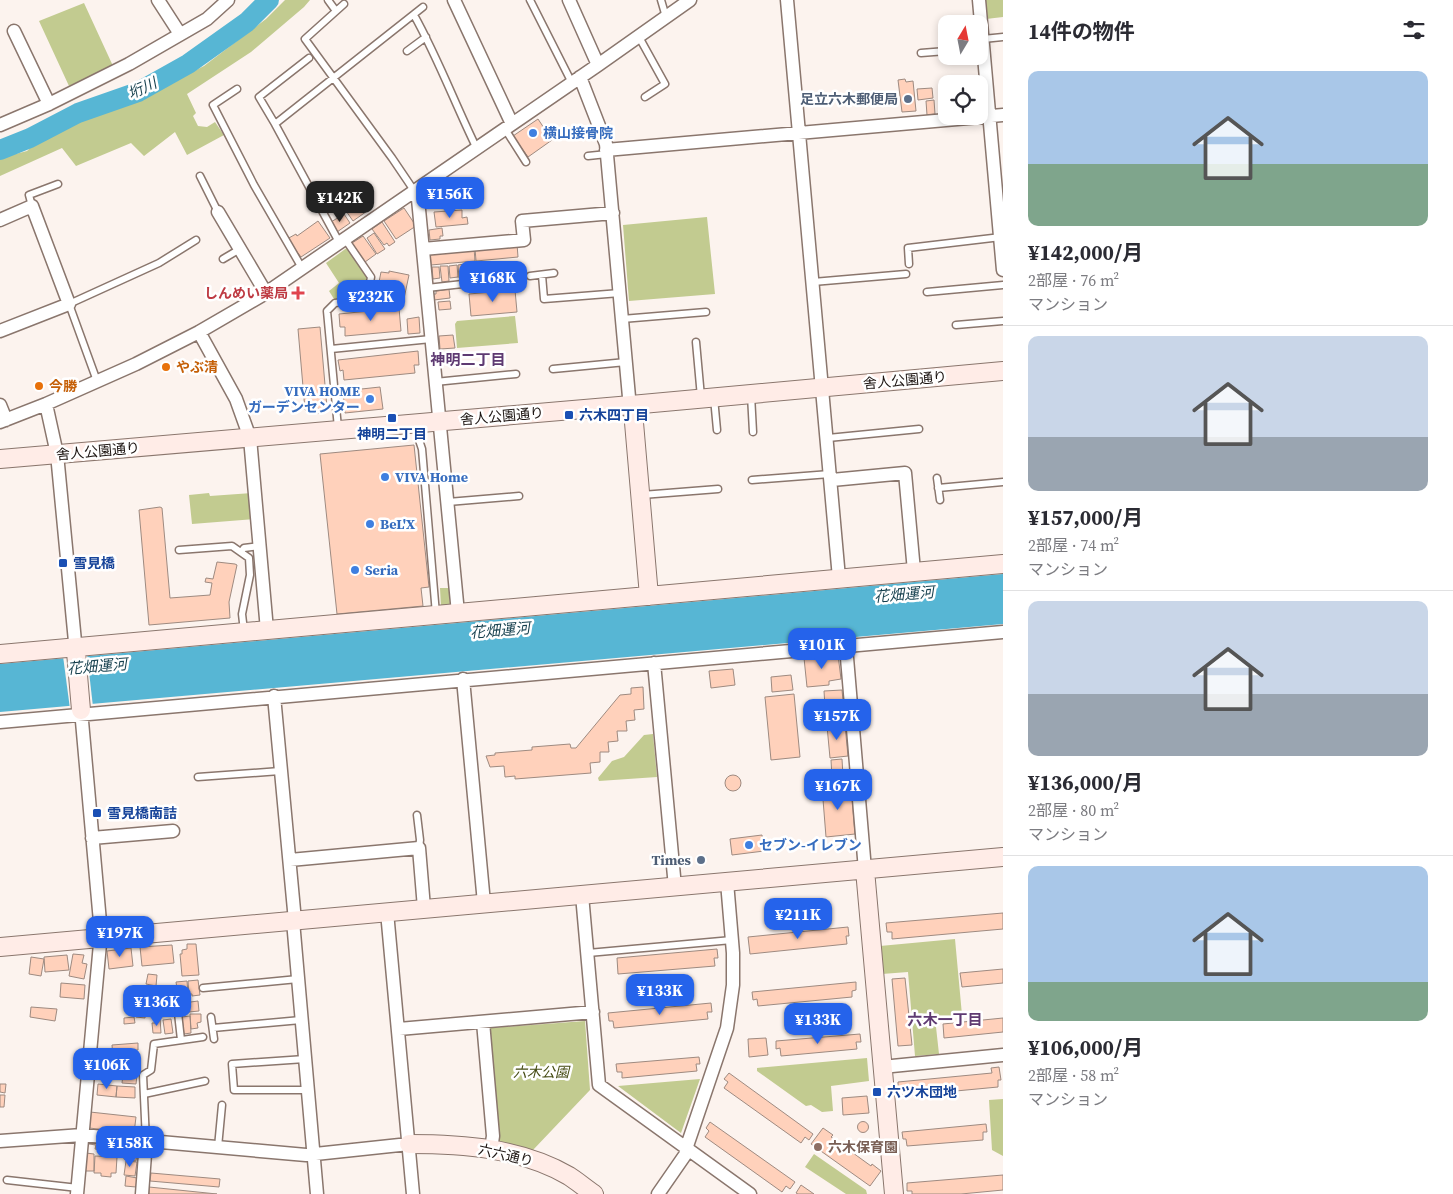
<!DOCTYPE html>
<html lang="ja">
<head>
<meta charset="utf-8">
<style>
	:root { --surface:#fff; --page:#f7f7f7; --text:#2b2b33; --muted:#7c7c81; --line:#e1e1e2; --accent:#2563eb }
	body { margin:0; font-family:"Source Serif 4","Noto Sans JP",serif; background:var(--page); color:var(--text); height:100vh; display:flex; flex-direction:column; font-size:19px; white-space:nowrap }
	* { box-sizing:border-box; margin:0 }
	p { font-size:16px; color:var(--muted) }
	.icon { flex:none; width:28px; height:28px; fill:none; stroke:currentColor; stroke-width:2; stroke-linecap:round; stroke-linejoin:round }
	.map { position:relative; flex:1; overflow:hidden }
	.details { display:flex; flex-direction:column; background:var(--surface); width:450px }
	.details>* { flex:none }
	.needle { width:32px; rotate:10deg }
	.controls { position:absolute; left:938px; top:15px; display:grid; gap:10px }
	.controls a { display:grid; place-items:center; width:50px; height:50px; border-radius:10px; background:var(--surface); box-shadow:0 2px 8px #0003; font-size:25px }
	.price { position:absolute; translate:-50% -42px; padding:0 11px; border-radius:10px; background:var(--accent); color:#fff; font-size:16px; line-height:32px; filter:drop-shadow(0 1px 2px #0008) }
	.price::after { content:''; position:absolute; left:50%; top:30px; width:15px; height:11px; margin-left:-8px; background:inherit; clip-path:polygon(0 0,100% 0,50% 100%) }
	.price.selected { background:#222; color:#fff }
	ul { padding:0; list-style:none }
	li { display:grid; align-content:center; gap:10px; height:265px; padding:0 25px }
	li+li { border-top:1px solid var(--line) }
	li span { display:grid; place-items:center; height:155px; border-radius:10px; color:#555 }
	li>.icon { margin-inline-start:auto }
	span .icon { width:90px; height:90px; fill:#fffc; stroke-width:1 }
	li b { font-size:21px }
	h2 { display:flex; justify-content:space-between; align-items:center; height:60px; padding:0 25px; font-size:21px }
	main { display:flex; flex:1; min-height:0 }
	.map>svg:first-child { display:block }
	.green { fill:#c2cb90 }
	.water { fill:#57b6d4 }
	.pier { fill:#fcf3ee }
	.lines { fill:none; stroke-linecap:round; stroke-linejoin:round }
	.river { stroke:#57b6d4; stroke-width:20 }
	.building { fill:#ffd1bb; stroke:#9e8a80 }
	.lane-casing { stroke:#8a766d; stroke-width:9 }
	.street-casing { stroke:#8a766d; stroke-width:15 }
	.secondary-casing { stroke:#8a766d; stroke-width:20 }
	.lane { stroke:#fff; stroke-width:6 }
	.street { stroke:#fff; stroke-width:12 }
	.secondary { stroke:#ffece7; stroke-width:18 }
	.service-dot { fill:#5c6f8a; stroke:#fff; stroke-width:2 }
	.shop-dot { fill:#3f7fe0; stroke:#fff; stroke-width:2 }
	.health-dot { fill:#e0444e; stroke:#fff; stroke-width:2 }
	.food-dot { fill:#e8710a; stroke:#fff; stroke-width:2 }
	.transit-dot { fill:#1a4fb4; stroke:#fff; stroke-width:2 }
	.education-dot { fill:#8d6e63; stroke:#fff; stroke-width:2 }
	.labels { text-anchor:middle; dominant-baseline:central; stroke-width:5; stroke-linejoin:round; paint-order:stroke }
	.service-label { font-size:14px; font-weight:bold; fill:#4e5e75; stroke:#fff; text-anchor:end }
	.shop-label { font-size:14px; font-weight:bold; fill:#366cbe; stroke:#fff; text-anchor:start }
	.health-label { font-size:14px; font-weight:bold; fill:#be3a42; stroke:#fff; text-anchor:end }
	.food-label { font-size:14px; font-weight:bold; fill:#c56008; stroke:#fff; text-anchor:start }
	.street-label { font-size:14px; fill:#1c1411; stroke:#fff }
	.transit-label { font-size:14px; font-weight:bold; fill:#164399; stroke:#fff; text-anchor:start }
	.park-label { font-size:14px; font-style:italic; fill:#454b13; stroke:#fff }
	.education-label { font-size:14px; font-weight:bold; fill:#785e54; stroke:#fff; text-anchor:start }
	.water-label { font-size:15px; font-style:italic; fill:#153f4d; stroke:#fff }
	.neighbourhood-label { font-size:15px; font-weight:bold; fill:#5e3a72; stroke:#fff }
</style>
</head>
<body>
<main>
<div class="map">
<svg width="1003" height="1194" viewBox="0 0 1003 1194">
	<rect width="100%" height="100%" fill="#fcf3ee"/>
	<path class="green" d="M285 0H310L304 7 251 52 187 94 196 113 193 116 198 126 207 127 215 122 224 135 187 155 175 132 144 156 131 143 76 166 62 148 0 176V158L27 151 43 136 166 85 204 66 266 19Z
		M985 0H1003V17L986 19Z
		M84 3 113 66 69 86 39 21Z
		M707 217 715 294 629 301 623 225Z
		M348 247 368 277 364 296 334 299 329 291 339 283 326 263Z
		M515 316 518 343 457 348 455 324 457 321Z
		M209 493 210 496 252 493 255 519 192 524 189 495Z
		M440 588H449L450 606 441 607Z
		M653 734 657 777 599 781 598 778 612 761 624 757 644 735Z
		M955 939 962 1015 935 1018 939 1054 915 1056 908 972 882 974 880 946Z
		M585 1021 590 1090 533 1150 499 1142 490 1028Z
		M867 1058 869 1081 831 1086 833 1111 822 1112 811 1105 806 1106 757 1071V1068Z
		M700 1079 681 1133 618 1086Z
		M1003 1099V1156L992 1150 989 1100Z
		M814 1154 866 1190 867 1194H846L805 1167Z"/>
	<path class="water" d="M1003 574V624L0 712V664Z"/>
	<path class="pier" d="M87 654 93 707 70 709 63 656Z"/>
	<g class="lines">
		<path class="river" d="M0 150 30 138 78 113 138 92 188 64 247 22 269 0"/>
	</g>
	<path class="building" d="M905 79 906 82 913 81 916 111 902 112 898 80Z
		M932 88 933 98 918 100 917 89Z
		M934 100 935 114 927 115 926 101Z
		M538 119 552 140 528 157 513 136Z
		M440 184 447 197 431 206 425 195 426 194 425 192Z
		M361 196 370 209 353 221 344 208Z
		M404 208 416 226 396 239 384 221Z
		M462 210V218L467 217 468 224 436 227 434 212Z
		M344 214 350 223 337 232 331 222Z
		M318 221 330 238 301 257 287 239 296 234 297 236Z
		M382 222 395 242 389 246 387 243 384 245 372 229Z
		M442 228 443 236H440V239L430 240 429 230Z
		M374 233 385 249 377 254 367 238Z
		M363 236 376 254 365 262 352 243Z
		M517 244 518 257 476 261 475 248Z
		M474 248 475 261 431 265 430 252Z
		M465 264 466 277 459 278 458 265Z
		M457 265 458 277 450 278 449 266Z
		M440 266H448L449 281 442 282Z
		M432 267H439L440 278 433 279Z
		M389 271 409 275 402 308 390 305V309L380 307 385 284 379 282 381 272 389 273Z
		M449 289 450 298 434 300 433 294H436V291Z
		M515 290 517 312 471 316 469 294Z
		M450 301 451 309 439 310 438 302Z
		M399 308 401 331 345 336V327H340L339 314Z
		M419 317 420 333 408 334 407 319Z
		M320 327 327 408 318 409 319 413 309 414 308 410H305L298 329Z
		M453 335 455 348 440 349 439 336Z
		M418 351 419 365H414L415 373 344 380 343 370 340 371 338 360Z
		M380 387 383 409 345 413 343 391Z
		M414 445 429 587 421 588 423 606 337 614 320 454Z
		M160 507 162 508 170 598 210 595 212 583 205 582 206 578 213 579 217 562 235 564 237 565 229 602 230 618 149 625 139 510Z
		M838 655 841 679 829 681V685L807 687 804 658Z
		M733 669 735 685 711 688 709 671Z
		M791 675 793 690 772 692 771 677Z
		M643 687 644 709 634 710 635 720 626 721 627 731H617L618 741 608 742 609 752H600V762L590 763 591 773 515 779V776L505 777 504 766 490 767 486 756 495 755V753L532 750V747L570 744 571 748H576L620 695 631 694V688Z
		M842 690 845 721 826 722 824 691Z
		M794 694 800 757 771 760 765 697Z
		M845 725 848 756 830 758 827 726Z
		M842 759 843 776 832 777 831 760Z
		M725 783a8 8 0 1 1 16 0a8 8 0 1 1-16 0Z
		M851 785 855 834 826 837 822 787Z
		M762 835 764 851 732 855 730 839Z
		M1003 913V929L892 939V932H887L886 923Z
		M848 927 849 936H846L847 944 750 954 748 937Z
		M187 944H196L199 975 182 976 180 954H182V950L187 949Z
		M172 945 174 963 142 966 140 947Z
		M131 948 133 966 109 969 107 951Z
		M717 949 718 958H714L715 966 618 974 617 958Z
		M73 954 84 955 82 963 87 964 84 979 69 976Z
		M67 955 69 970 45 972 44 957Z
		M31 957 44 959 41 976 29 974Z
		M1003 969V983L962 987 960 973Z
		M148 974 157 975 156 986 146 984Z
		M905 978 912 1045 898 1046 892 979Z
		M198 980 200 995 192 996V994H189L188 981Z
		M187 981 188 993 178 995 176 982Z
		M856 982V990L852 991V997L758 1006 757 999 753 1000 752 992Z
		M61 983 85 985 84 999 60 997Z
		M138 991 147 992 145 1018 136 1017Z
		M198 1001 199 1011 189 1012V1007H183V1003Z
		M711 1003 712 1012H707L708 1019 614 1028 613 1021H609L608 1013Z
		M170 1004 171 1011 164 1012V1015L155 1016 154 1005Z
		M31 1007 57 1009 55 1021 30 1017Z
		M190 1014H201V1022L197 1023 198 1028 191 1029Z
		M190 1016 191 1033 184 1034 182 1017Z
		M134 1017 135 1023 124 1024V1018Z
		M160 1018 161 1033H153L152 1023H156V1019Z
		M1003 1018V1032L944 1038 943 1024Z
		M171 1019 173 1033 165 1034 163 1020Z
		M860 1034 861 1042H856L857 1049 781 1056 780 1048 776 1049V1041Z
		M766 1038 768 1055 749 1057 748 1039Z
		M138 1043V1050H133V1058L113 1059 112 1045Z
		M699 1057 700 1064H696L697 1071 622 1078V1072H617L616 1064Z
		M999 1067 1001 1080H998V1087L903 1096 902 1088H898V1082L992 1073 991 1068Z
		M729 1073 813 1134 809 1140 805 1137 801 1143 724 1088 728 1082 724 1079Z
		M123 1074 137 1075 136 1084 122 1083Z
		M0 1084H6L5 1093 0 1092Z
		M98 1084 117 1086 116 1097 97 1095Z
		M117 1086 135 1087V1098L116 1097Z
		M0 1095H5L4 1107H0Z
		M867 1096 869 1113 843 1115 842 1098Z
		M90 1112 136 1117 134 1133 89 1128Z
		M857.5 1127a5.5 5.5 0 1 1 11 0a5.5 5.5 0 1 1-11 0Z
		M710 1122 795 1182 790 1189 786 1186 782 1192 705 1137 709 1131 706 1128Z
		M986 1124 987 1132H983V1140L907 1146 906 1139H903L902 1132Z
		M823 1128 833 1135 831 1137 871 1166 872 1164 881 1171 870 1186 811 1144Z
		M89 1139 116 1142 115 1148 110 1147 109 1151 95 1149 96 1145 89 1144Z
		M117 1141 138 1144 136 1161 124 1159 125 1152 116 1151Z
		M86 1153 94 1154V1171H85Z
		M95 1156 117 1157 116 1173H111V1177L101 1176V1173H94Z
		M126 1161 137 1162 135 1176 124 1175Z
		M151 1173 220 1179 219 1187 150 1181Z
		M1003 1175V1190L961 1194H912V1191H907V1183Z
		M126 1176 137 1178 136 1187 125 1186Z
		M801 1185 814 1194H798L796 1193Z
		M149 1187 217 1194H149Z"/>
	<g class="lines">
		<g class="lane-casing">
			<path id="lane" d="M328 0 336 11
				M530 0 572 83
				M661 0 666 17
				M344 4 305 39 392 158 415 192
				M414 15C438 58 455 104 477 149
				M639 37 665 84 645 97
				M983 39 1003 37
				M407 51 426 37
				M921 53 946 51
				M237 89 213 105 254 185 302 268
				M275 124 259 97 309 58
				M505 129 526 162
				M588 156 607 154
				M200 176 218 212
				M32 206 29 195 58 184
				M339 242 275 124 423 7
				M223 259 240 249
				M909 264 908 248 1001 237
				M542 275 544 299 620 293
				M530 276 554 273
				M813 282 906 274
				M427 288 507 279
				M927 292 1003 285
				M622 319 706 312
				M956 325 1003 321
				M696 342 701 397
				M331 349 431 339
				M553 369 626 362
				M97 381 69 304 159 263 196 240
				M435 382 516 374
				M751 395 753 432
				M714 398 717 430
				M418 425 419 440 422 449 436 614
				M338 428 327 311 335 303 367 299 371 277 345 239
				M828 438 919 429
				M937 478 940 500
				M752 480 830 474
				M938 488 1003 482
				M642 495 718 489
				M448 502 519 496
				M179 550 232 546 249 558 250 575 242 614 244 631
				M241 552 244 548 260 546
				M198 777 280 771
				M417 815 420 840 419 848
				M588 953 732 940
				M203 988 298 979
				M177 1004 181 1040
				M211 1017 214 1039
				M213 1028 301 1020
				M305 1059 232 1064 234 1090H308
				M144 1094 205 1081
				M146 1141 143 1075 151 1070 154 1044 203 1037
				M218 1147 222 1105
				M7 1180 78 1188"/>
		</g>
		<g class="street-casing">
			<path id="street" d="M158 0 180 34
				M454 0 512 124
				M569 0 598 65
				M787 0 839 578
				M979 0 1003 270
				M14 31 49 104
				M580 77 606 144 629 397 631 405
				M0 125 49 104 129 64 207 19 228 0
				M606 150 1003 115
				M415 192 418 199 458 613
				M218 212 266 293
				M0 220 32 206 69 304 0 331
				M423 249 524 240 522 221 613 213
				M199 332 236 399 250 438 267 630
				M46 404 57 454 76 652
				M0 405 6 420
				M0 422 46 404 136 364 199 332 266 293 598 65 690 0
				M832 480 905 473 914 571
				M846 646 865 870
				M654 663 675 887
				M463 679 484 903
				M274 696 295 921
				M0 722 1003 632
				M92 838 173 831
				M290 860 419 848 424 908
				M582 895 599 1085 750 1194
				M387 912 413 1194
				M293 921 317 1194
				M483 1022 493 1136 491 1149
				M399 1029 593 1012
				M882 1067 1003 1055
				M0 1141 82 1135 306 1155 409 1144
				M77 1194 101 933 81 710
				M142 1194 146 1141
				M658 1194 685 1155 688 1143 727 1028 733 985V953L727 882"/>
		</g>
		<g class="secondary-casing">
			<path id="secondary" d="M631 405 633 411 649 596
				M0 459 631 405 1003 371
				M76 652 81 710
				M0 654 1003 564
				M865 870 894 1194
				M0 947 1003 857
				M409 1144C463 1144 521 1148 569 1176 577 1181 585 1188 594 1194"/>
		</g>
		<use href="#lane" class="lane"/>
		<use href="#street" class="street"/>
		<use href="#secondary" class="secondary"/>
	</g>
	<g class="service-dot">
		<circle cx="908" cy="99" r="5"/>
		<circle cx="701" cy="860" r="5"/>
	</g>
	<g class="shop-dot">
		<circle cx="533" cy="133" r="5"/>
		<circle cx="370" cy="399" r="5"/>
		<circle cx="385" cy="477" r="5"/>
		<circle cx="370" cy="524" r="5"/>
		<circle cx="355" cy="570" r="5"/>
		<circle cx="749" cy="845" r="5"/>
	</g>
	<path class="health-dot" d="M295.5 285.5h5v5h5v5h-5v5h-5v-5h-5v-5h5z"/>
	<g class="food-dot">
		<circle cx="166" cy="367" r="5"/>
		<circle cx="39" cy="386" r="5"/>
	</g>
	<g class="transit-dot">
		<rect x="564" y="410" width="10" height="10" rx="2.5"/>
		<rect x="387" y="413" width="10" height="10" rx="2.5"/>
		<rect x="58" y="558" width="10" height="10" rx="2.5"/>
		<rect x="92" y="808" width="10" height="10" rx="2.5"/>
		<rect x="872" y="1087" width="10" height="10" rx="2.5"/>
	</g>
	<circle class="education-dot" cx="818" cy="1147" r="5"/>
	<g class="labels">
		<g class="service-label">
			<text x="898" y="99">足立六木郵便局</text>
			<text x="691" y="860">Times</text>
		</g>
		<g class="shop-label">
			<text x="543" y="133">横山接骨院</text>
			<text x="360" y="391" text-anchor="end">VIVA HOME<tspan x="360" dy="16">ガーデンセンター</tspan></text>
			<text x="395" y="477">VIVA Home</text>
			<text x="380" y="524">BeL'X</text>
			<text x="365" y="570">Seria</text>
			<text x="759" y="845">セブン-イレブン</text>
		</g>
		<g class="health-label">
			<text x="288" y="293">しんめい薬局</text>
		</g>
		<g class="food-label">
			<text x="176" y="367">やぶ清</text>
			<text x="49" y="386">今勝</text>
		</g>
		<g class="street-label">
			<text transform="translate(905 380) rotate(-5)">舎人公園通り</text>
			<text transform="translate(502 416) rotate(-5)">舎人公園通り</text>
			<text transform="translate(98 451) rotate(-5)">舎人公園通り</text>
			<text transform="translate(506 1155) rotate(13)">六六通り</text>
		</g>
		<g class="transit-label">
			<text x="579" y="415">六木四丁目</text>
			<text x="392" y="434" text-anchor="middle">神明二丁目</text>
			<text x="73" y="563">雪見橋</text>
			<text x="107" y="813">雪見橋南詰</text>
			<text x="887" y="1092">六ツ木団地</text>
		</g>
		<g class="park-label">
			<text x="541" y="1072">六木公園</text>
		</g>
		<g class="education-label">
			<text x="828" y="1147">六木保育園</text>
		</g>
		<g class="water-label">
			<text transform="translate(142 88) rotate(-25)">垳川</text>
			<text transform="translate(904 594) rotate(-5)">花畑運河</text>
			<text transform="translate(500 630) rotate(-5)">花畑運河</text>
			<text transform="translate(97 666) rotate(-5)">花畑運河</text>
		</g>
		<g class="neighbourhood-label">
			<text x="468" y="359">神明二丁目</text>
			<text x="945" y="1019">六木一丁目</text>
		</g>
	</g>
</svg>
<div class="controls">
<a><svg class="needle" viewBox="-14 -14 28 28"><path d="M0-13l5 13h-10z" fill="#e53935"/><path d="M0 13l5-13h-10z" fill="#7c7c81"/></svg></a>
<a><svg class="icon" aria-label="locate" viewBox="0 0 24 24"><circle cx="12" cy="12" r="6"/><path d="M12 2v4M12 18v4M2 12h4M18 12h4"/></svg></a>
</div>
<b class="price" style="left:450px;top:219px">¥156K</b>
<b class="price selected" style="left:340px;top:223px">¥142K</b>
<b class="price" style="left:493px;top:303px">¥168K</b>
<b class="price" style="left:371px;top:322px">¥232K</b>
<b class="price" style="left:822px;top:670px">¥101K</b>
<b class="price" style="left:837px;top:741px">¥157K</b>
<b class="price" style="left:838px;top:811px">¥167K</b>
<b class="price" style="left:798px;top:940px">¥211K</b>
<b class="price" style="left:120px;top:958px">¥197K</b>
<b class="price" style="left:660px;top:1016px">¥133K</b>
<b class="price" style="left:157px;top:1027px">¥136K</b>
<b class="price" style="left:818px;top:1045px">¥133K</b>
<b class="price" style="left:107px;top:1090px">¥106K</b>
<b class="price" style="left:130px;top:1168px">¥158K</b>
</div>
<section class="details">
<h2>14件の物件<svg class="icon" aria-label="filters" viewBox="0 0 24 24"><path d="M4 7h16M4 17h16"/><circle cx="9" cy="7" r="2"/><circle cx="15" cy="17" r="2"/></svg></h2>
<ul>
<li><span style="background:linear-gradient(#a9c7e8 60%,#7fa58c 0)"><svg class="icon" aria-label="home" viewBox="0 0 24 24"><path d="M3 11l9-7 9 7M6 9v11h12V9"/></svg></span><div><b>¥142,000/月</b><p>2部屋 · 76 m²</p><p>マンション</p></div></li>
<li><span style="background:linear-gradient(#c9d6e8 65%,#9aa5b1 0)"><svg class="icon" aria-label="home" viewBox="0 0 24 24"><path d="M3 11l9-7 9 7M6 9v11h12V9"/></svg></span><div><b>¥157,000/月</b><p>2部屋 · 74 m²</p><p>マンション</p></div></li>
<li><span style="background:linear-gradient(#c9d6e8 60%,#9aa5b1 0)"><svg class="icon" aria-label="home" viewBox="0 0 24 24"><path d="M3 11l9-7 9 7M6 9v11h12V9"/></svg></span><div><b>¥136,000/月</b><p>2部屋 · 80 m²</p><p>マンション</p></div></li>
<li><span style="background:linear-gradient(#a9c7e8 75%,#7fa58c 0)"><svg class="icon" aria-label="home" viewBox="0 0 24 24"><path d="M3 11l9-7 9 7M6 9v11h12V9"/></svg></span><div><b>¥106,000/月</b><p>2部屋 · 58 m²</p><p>マンション</p></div></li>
</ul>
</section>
</main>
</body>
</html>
